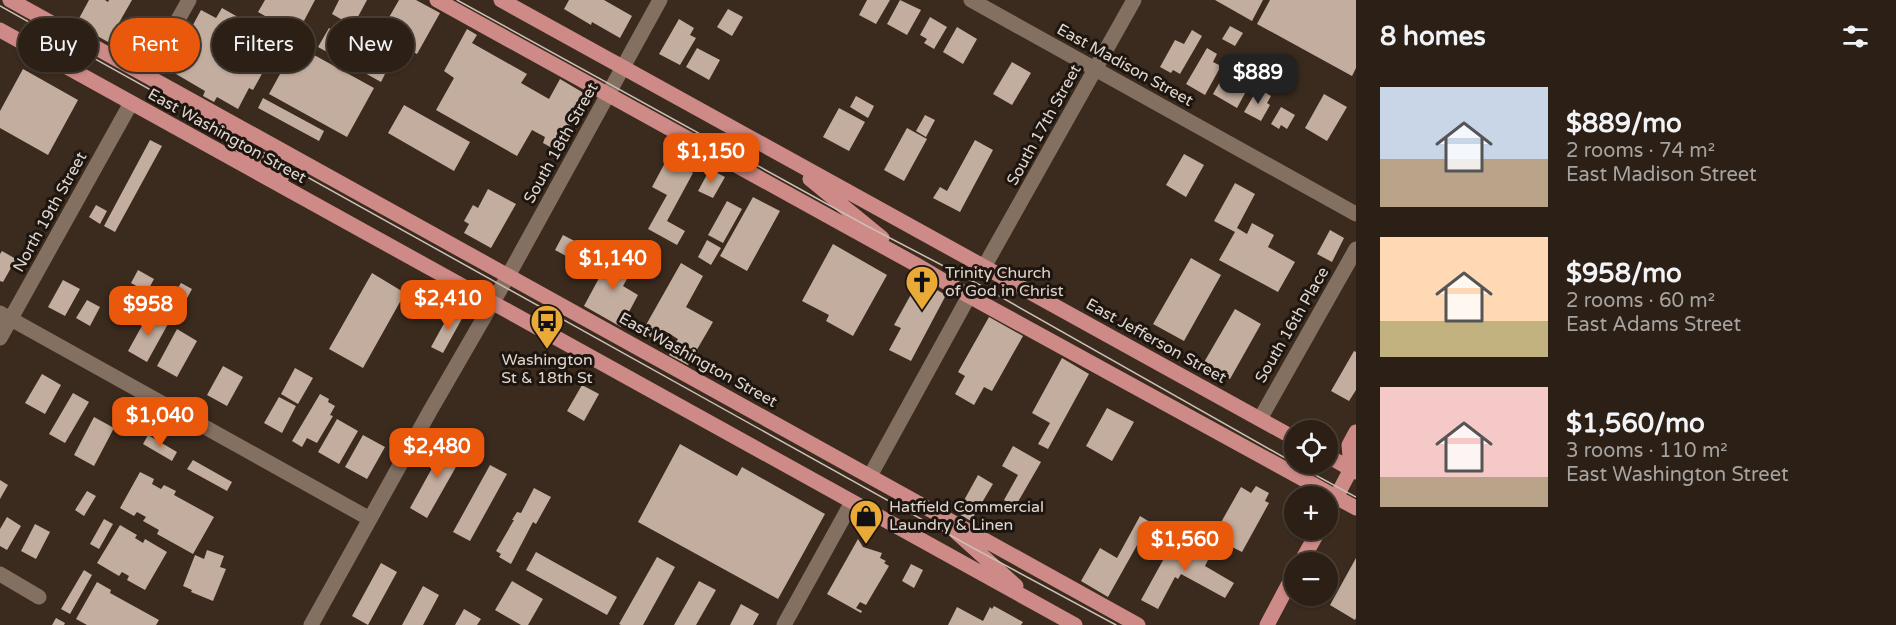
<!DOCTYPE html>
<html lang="en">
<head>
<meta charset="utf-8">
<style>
	:root { --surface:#2c2016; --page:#34281f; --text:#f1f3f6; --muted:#a6a3a1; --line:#483e35; --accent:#ea580c }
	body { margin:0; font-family:"Varela Round",sans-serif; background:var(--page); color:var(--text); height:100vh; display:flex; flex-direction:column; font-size:22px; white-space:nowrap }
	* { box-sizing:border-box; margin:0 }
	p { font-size:20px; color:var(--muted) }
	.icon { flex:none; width:33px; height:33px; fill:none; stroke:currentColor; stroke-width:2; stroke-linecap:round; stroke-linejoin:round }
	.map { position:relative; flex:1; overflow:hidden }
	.drawer { display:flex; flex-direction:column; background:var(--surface); width:540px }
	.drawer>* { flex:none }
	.top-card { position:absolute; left:18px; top:18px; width:570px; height:54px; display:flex; gap:12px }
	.controls { position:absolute; left:1284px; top:420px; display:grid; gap:12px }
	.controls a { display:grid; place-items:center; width:54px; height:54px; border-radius:50%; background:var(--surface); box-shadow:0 2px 4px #0004,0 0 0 2px var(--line); font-size:30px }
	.price { position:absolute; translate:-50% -51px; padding:0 14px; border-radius:12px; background:var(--accent); color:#fff; font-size:20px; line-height:39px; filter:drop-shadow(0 2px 3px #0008) }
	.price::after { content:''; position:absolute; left:50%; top:36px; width:18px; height:14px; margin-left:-9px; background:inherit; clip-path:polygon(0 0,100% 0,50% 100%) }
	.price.selected { background:#222; color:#fff }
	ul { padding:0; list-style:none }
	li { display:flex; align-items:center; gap:18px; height:150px; padding:0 24px }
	li span { display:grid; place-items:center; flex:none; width:168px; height:120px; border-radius:0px; color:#555 }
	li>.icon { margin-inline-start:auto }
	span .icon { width:72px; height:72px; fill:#fffc; stroke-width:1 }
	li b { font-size:26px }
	h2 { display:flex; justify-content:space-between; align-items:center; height:72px; padding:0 24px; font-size:26px }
	.pill { padding:0 21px; border-radius:27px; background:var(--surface); box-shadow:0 2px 4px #0004,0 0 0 2px var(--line); font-size:21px; line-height:54px }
	.pill.selected { background:var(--accent); color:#fff }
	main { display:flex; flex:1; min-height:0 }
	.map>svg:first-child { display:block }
	.building { fill:#c3ad9e }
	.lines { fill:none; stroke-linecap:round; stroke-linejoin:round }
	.minor { stroke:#847061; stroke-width:15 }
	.major { stroke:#cd8a86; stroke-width:15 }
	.tram { stroke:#cbbfb6; stroke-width:1.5 }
	.labels { text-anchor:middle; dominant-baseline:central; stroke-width:6; stroke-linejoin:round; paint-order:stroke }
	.street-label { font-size:16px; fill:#e1d6ce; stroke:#1d150f }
	.poi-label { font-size:16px; fill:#e1d6ce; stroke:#1d150f; text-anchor:start }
</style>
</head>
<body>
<main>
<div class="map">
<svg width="1356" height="625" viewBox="0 0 1356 625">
	<rect width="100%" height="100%" fill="#3b2b1e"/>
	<path class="building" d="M89 0H105L108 2 109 0H132L108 42 76 24Z
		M265 0H315L297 34 258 12Z
		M339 0H367L353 26 332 14Z
		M399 0H416L440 13 417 54 380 33Z
		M569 0H604L632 16 620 38 592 22 591 25 564 9Z
		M867 0H890L876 24 859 15Z
		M900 0 921 10 907 35 887 24Z
		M1215 0H1263L1252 21Z
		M1270 0H1356V68L1352 76 1257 24Z
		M222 8 275 38 264 58 269 61 253 90 249 88 238 109 217 97 214 102 203 96 205 91 176 74 187 53 180 49 201 10 216 18Z
		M728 9 743 17 732 36 717 27Z
		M930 17 947 27 934 49 924 43 927 39 920 35Z
		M679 19 694 28 690 35 696 38 680 65 659 54Z
		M1230 26 1243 33 1235 46 1222 39Z
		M957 27 977 39 963 64 943 52Z
		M329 28 375 54 371 61 387 70 381 82 318 47Z
		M467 29 477 35 472 43 527 74 521 83 549 99 560 79 587 95 556 150 543 143 545 137 532 130 517 156 436 110 454 78 444 71Z
		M1192 30 1202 36 1180 74 1173 70 1171 73 1160 67 1175 40 1184 44Z
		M296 45 374 88 347 137 269 94Z
		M697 48 720 60 709 80 686 67Z
		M1207 48 1217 54 1213 62 1221 66 1205 95 1186 84Z
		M1012 62 1031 73 1012 105 993 94Z
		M23 69 78 100 48 155 0 128V111Z
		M1226 71 1250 84 1237 108 1213 94Z
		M1258 88 1271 96 1267 103 1270 105 1261 121 1244 112Z
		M1324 94 1347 107 1327 141 1305 128Z
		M856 96 874 106 868 118 850 107Z
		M263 98 324 131 319 141 258 108Z
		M404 105 470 142 454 171 388 133Z
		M1281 107 1295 115 1287 129 1281 125 1279 129 1271 124Z
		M839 108 865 122 849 151 823 137Z
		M925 115 935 120 926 137 916 131Z
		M907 128 927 139 904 181 884 170Z
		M150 140 162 146 115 232 104 226Z
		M975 140 993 150 960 212 933 198 940 187 947 191Z
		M1184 154 1204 165 1186 197 1166 185Z
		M667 159 693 173 667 221 685 231 677 245 648 229 667 195 652 187Z
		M710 169 725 177 713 198 698 191Z
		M1235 183 1255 194 1237 228 1247 234 1252 223 1274 235 1268 247 1295 262 1278 292 1219 260 1235 232 1214 221Z
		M488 189 516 204 491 248 464 233 469 224 464 221 473 205 478 208Z
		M753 197 780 211 747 271 720 256Z
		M727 201 742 209 723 243 708 235Z
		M96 205 107 211 100 224 89 217Z
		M1330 230 1344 238 1332 262 1317 254Z
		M563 235 588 248 579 263 555 250Z
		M707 240 721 248 711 265 698 257Z
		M833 244 887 275 853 336 826 321 829 315 802 301Z
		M2 251 16 259 3 282 0 281V254Z
		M613 252 635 265 623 286 638 295 621 327 584 306Z
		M1191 258 1221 275 1184 341 1153 324Z
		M681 263 703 276 686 307 713 322 688 365 669 355 678 339 665 331 659 342 642 332Z
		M138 270 154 279 147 292 131 283Z
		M372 273 405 293 363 368 329 349Z
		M63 280 80 289 65 316 48 307Z
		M919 280 946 295 911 361 889 350 901 328 894 325Z
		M181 283 192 289 185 302 173 296Z
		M126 292 141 301 133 316 118 307Z
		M87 300 100 307 90 326 76 318Z
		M452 309 464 315 443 353 431 347Z
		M1235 309 1261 324 1230 379 1203 364Z
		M149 313 168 324 147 362 128 351Z
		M989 317 1023 336 992 391 984 387 974 405 955 394 965 376 958 372Z
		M177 329 197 341 177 377 157 366Z
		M1354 351 1356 352V390L1349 401 1331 391Z
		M1062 358 1089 374 1048 449 1038 444 1050 423 1032 413Z
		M223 366 243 377 227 406 207 395Z
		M295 368 313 378 298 404 281 394Z
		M42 374 61 385 45 414 25 403Z
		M582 385 599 394 584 421 567 411Z
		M73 393 89 402 65 443 49 434Z
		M320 394 329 399 328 402 335 406 330 415 333 416 317 443 307 438 302 447 292 441Z
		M279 397 296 406 282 433 264 423Z
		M1107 408 1134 422 1112 461 1086 446Z
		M94 417 114 428 94 466 74 455Z
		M337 419 358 431 339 464 318 452Z
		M148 435 177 452 172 461 143 444Z
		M363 435 385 447 367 479 345 467Z
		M447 441 465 451 427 518 410 508Z
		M680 444 737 476 742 467 825 514 778 599 638 522Z
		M1013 446 1041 462 1015 507 1004 500 1018 475 1002 466Z
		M193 460 232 482 227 491 187 469Z
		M490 465 507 474 470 541 453 532Z
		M140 472 154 479 152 484 161 489 164 485 176 491 174 495 214 517 193 554 157 534 159 530 143 521 146 517 137 512 134 516 120 508Z
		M978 475 993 484 971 521 957 513Z
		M0 480 8 485 0 499Z
		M1256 486 1269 493 1265 501 1269 503 1242 552 1232 547 1230 550 1211 540 1241 487 1251 493Z
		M534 488 551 497 536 524 533 522 511 564 499 557 501 554 496 551 514 520H512L517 512 521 513Z
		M87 491 96 496 84 516 75 510Z
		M1140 516 1150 522 1108 597 1081 581 1100 548 1117 558Z
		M7 517 21 526 7 550 0 546V529Z
		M104 519 113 524 99 549 90 544Z
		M35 524 50 532 36 559 21 551Z
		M120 525 137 535 135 538 143 543 145 539 167 552 145 590 127 580 129 576 122 572 119 576 97 563Z
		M1177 535 1211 554 1205 566 1234 583 1225 598 1181 574 1178 579 1175 577 1158 609 1141 600Z
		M858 539 863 547 882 553 880 558 886 561 884 563 889 566 866 605 860 602 856 608 862 611 861 613 827 594Z
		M207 550 224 556 220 567 226 569 213 601 191 592 192 590 183 586 195 555 204 559Z
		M536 552 617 597 607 615 526 570Z
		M657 557 675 567 643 625H621L619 624Z
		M1356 558V618L1355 620 1330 605Z
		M381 563 397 572 368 625 352 616Z
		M911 564 923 570 914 588 902 581Z
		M84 570 92 575 70 614 61 609Z
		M512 581 543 599 528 625H521L495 610Z
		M699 581 716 590 696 625H674Z
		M97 582 111 590 110 593 159 620 156 625H87L76 619Z
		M423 586 439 595 423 625H402Z
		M741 604 759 614 753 625H730Z
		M994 606 1023 622 1021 625H948L957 607 983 621 990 607 992 609Z
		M464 609 481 619 477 625H455Z
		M56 618 65 623 64 625H52Z"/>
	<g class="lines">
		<path class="minor" d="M971 0 1356 214
			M147 75 189 0
			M984 267 1134 0
			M0 313 370 519
			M0 338 131 103
			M1260 419 1356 249
			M870 476 969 296
			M0 574 39 597
			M311 625 430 411 508 276 660 0
			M784 625 852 502"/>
		<path class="major" d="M10 0 1138 625
			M437 0 915 264 969 296 1356 508
			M501 0 1294 438
			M0 30 1075 625
			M207 118 281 179
			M810 179 882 238
			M1328 456 1356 472
			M1328 513 1351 469 1349 445 1356 432
			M956 532 1016 586
			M1301 562 1319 530
			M1267 625 1294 574"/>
		<path class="tram" d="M457 0 867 226 978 284 1294 463
			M0 6 975 549 1116 625
			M1295 464 1356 497"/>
	</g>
	<defs>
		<g id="church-pin" transform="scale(1.725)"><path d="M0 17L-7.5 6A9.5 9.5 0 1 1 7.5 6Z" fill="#eaaa38" stroke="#1d150f"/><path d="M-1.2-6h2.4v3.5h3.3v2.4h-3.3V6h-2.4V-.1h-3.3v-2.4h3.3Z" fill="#111"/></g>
		<g id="bus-pin" transform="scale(1.725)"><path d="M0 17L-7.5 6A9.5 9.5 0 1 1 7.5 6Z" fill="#eaaa38" stroke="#1d150f"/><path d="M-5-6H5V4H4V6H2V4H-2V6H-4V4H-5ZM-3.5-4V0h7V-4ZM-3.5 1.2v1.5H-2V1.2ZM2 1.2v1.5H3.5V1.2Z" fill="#111"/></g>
		<g id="shop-pin" transform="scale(1.725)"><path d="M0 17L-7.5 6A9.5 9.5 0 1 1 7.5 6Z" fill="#eaaa38" stroke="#1d150f"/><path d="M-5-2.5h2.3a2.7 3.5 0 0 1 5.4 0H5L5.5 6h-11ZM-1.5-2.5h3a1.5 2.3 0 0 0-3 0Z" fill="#111"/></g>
	</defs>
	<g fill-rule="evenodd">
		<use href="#church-pin" x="922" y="282"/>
		<use href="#bus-pin" x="547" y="321"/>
		<use href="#shop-pin" x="866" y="516"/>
	</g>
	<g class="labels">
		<g class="street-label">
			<text transform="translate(1125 65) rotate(29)">East Madison Street</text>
			<text transform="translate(1044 125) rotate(-61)">South 17th Street</text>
			<text transform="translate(227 136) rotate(29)">East Washington Street</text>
			<text transform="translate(561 143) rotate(-61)">South 18th Street</text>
			<text transform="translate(50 212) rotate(-61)">North 19th Street</text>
			<text transform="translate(1292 325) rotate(-60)">South 16th Place</text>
			<text transform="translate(1156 341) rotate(29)">East Jefferson Street</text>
			<text transform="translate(698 360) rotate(29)">East Washington Street</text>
		</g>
		<g class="poi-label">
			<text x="945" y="273">Trinity Church<tspan x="945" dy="18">of God in Christ</tspan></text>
			<text x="547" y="360" text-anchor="middle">Washington<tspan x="547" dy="18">St &amp; 18th St</tspan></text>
			<text x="889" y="507">Hatfield Commercial<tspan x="889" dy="18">Laundry &amp; Linen</tspan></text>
		</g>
	</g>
</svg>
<div class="controls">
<a><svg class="icon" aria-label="locate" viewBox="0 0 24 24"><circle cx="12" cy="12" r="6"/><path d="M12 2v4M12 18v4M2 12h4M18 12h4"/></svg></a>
<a>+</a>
<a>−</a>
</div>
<b class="price selected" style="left:1258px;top:105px">$889</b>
<b class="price" style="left:711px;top:184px">$1,150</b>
<b class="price" style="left:613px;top:291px">$1,140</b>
<b class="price" style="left:448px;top:331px">$2,410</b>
<b class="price" style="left:148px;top:337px">$958</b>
<b class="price" style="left:160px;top:448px">$1,040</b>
<b class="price" style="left:437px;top:479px">$2,480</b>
<b class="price" style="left:1185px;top:572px">$1,560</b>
<div class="top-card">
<a class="pill">Buy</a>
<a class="pill selected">Rent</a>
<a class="pill">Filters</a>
<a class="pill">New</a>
</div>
</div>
<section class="drawer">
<h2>8 homes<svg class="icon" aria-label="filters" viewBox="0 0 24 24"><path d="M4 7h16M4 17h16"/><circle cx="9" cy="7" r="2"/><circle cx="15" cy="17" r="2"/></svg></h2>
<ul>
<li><span style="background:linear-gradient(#c9d6e8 60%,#b9a48a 0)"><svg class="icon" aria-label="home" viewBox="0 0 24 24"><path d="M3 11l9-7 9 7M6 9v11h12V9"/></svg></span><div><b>$889/mo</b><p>2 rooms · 74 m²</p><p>East Madison Street</p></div></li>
<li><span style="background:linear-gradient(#ffd9b3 70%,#c2b280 0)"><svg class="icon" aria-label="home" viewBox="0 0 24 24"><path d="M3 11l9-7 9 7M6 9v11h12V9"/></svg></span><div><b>$958/mo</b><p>2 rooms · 60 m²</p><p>East Adams Street</p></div></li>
<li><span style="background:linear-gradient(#f6c9c9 75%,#b9a48a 0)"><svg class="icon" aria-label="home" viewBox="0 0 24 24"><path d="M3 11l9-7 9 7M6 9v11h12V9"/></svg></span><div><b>$1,560/mo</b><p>3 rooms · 110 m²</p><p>East Washington Street</p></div></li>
</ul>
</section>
</main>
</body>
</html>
